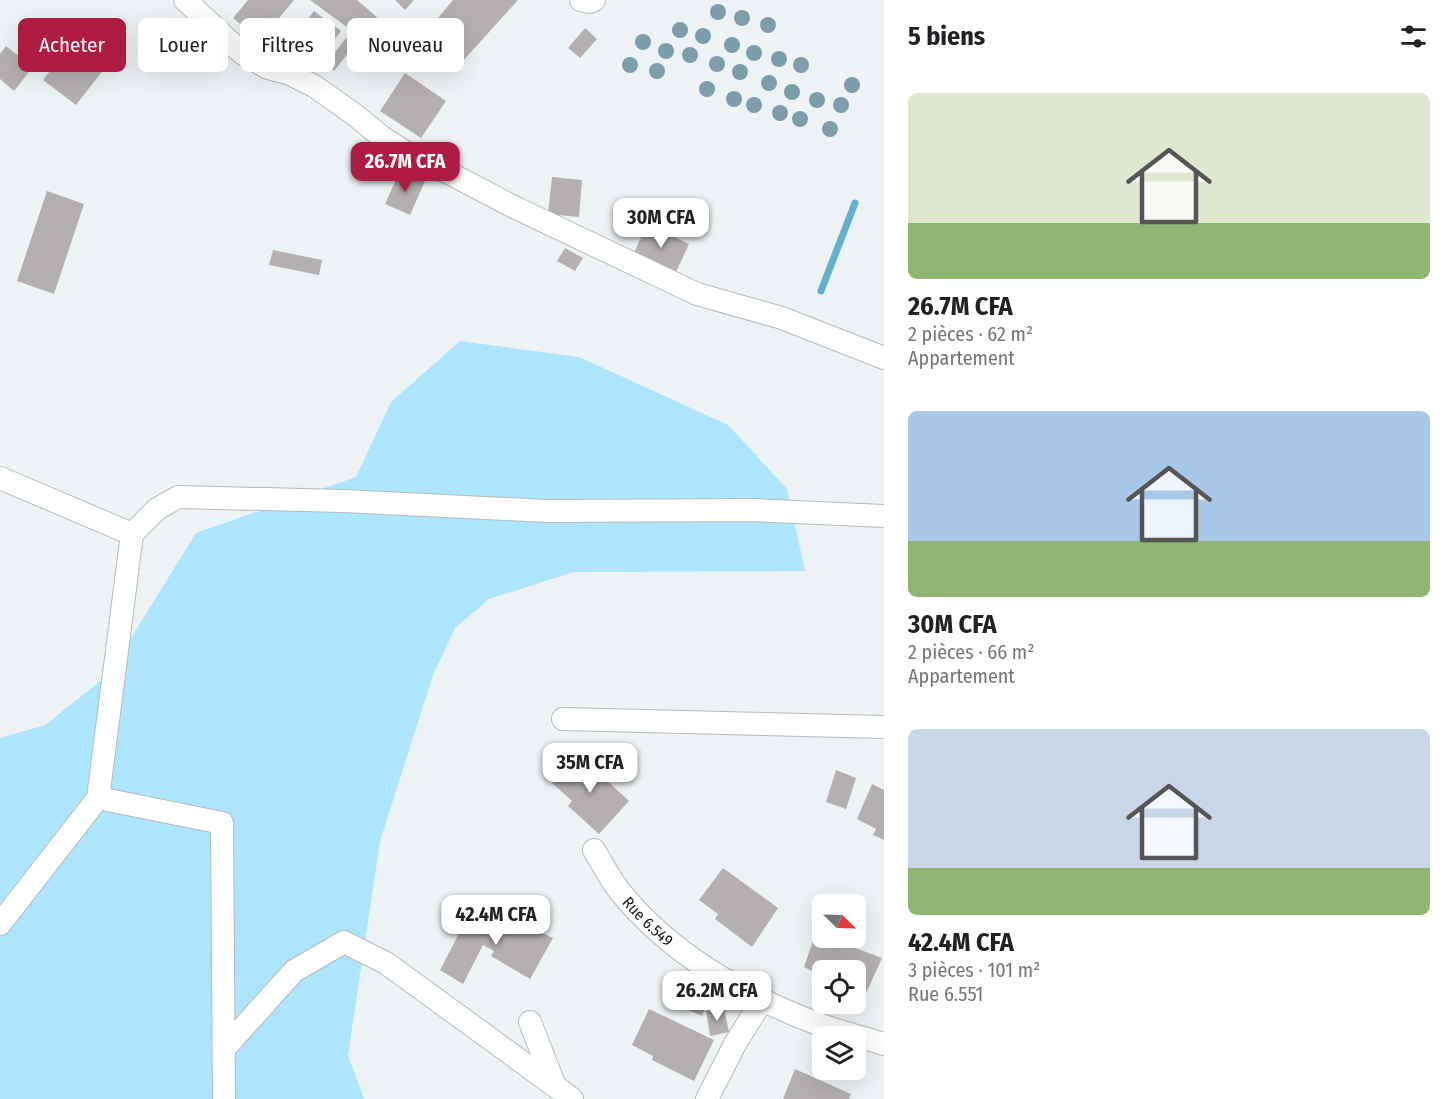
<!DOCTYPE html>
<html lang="fr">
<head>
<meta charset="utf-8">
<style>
	:root { --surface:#fff; --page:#f2f2f2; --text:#202124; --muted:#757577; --accent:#af1c43 }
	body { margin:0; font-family:"Fira Sans Condensed",sans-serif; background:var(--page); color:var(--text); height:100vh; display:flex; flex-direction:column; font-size:22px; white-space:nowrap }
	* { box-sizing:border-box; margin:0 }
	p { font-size:20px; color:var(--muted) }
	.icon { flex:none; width:33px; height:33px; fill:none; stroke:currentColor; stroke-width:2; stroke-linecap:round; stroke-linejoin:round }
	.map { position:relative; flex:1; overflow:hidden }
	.drawer { display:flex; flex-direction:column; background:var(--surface); width:570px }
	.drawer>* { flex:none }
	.hud { position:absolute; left:18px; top:18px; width:570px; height:54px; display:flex; gap:12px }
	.needle { width:39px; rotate:113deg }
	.controls { position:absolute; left:812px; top:894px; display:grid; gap:12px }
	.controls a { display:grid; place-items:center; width:54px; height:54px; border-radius:9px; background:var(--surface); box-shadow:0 6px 24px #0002; font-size:30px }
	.price { position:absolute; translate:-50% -51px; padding:0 14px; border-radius:12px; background:#fff; color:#222; font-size:20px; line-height:39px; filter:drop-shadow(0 2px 3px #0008) }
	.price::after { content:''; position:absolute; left:50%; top:36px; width:18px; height:14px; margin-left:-9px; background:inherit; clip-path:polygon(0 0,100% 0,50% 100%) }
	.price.active { background:var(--accent); color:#fff }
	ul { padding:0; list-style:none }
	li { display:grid; align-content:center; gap:12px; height:318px; padding:0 24px }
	li span { display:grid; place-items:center; height:186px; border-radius:9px; color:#555 }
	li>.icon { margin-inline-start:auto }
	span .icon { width:108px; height:108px; fill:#fffc; stroke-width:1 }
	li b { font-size:26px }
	h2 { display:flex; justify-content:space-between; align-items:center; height:72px; padding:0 24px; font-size:26px }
	.pill { padding:0 21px; border-radius:9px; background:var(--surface); box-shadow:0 6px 24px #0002; font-size:21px; line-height:54px }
	.pill.active { background:var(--accent); color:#fff }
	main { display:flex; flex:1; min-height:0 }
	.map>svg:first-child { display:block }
	.green { fill:#ade4fe }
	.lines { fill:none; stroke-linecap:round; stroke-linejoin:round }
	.stream { stroke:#64aece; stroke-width:7 }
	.building { fill:#b5b0b0 }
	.minor-casing { stroke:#b6bbbd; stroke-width:24 }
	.minor { stroke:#fff; stroke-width:22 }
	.tree { fill:#7c9eab }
	.labels { text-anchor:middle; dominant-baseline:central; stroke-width:5; stroke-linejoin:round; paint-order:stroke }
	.street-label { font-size:16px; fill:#141617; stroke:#edf2f4 }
</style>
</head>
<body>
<main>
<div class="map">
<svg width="884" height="1099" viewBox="0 0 884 1099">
	<rect width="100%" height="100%" fill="#edf2f4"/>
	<path class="green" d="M460 341 579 357 728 425 787 489 805 571 574 572 489 599 455 628 433 675 380 841 348 1055 364 1099H0V738L45 725 108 675 196 533 356 477 391 402Z"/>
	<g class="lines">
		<path class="stream" d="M821 291 855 203"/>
	</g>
	<path class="building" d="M248 0H294L260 41 233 18Z
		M310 0H357L379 19 362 38Z
		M395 0H414L405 10Z
		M453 0H518L462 62 427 31Z
		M314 11 341 31 318 61 291 41Z
		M585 28 597 39 580 58 568 48Z
		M350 33 358 40 334 71 326 64Z
		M78 35 111 60 76 105 43 80Z
		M6 46 33 67 14 91 0 79V54Z
		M405 73 446 101 421 138 380 111Z
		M360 156 369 161 360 177 351 172Z
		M400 171 425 181 410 215 385 204Z
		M552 177 582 180 579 217 548 214Z
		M47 191 84 204 54 294 17 281Z
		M625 205 636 210 625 234 613 228Z
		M647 224 689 244 675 274 633 255Z
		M565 248 583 258 575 271 557 261Z
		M273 250 322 260 319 275 269 265Z
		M578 754 629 801 599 834 568 806 572 801 552 783Z
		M836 770 856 778 846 809 826 802Z
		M872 784 884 790V840L873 835 876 829 857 819Z
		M723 868 778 908 752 947 715 919 718 914 699 900Z
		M488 908 553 938 530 979 491 956 494 951 483 945 463 984 440 970 467 918 480 923Z
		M816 932 822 935V938H829L882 958 863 1000 855 996V970H822V976L804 967Z
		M681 996 706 1006 702 1016 677 1005Z
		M724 1008 729 1032 710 1036 706 1011Z
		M649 1009 714 1040 694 1081 652 1060 653 1056 632 1045Z
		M795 1069 851 1094 849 1099H783Z"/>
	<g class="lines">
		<g class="minor-casing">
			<g id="minor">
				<path d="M185 0 242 53 268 68 290 74 314 86 355 115 383 138 413 157 449 173 512 206 697 294 782 318 884 358"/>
				<path d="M581 0 590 2 594 0"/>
				<path d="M0 478 132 534"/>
				<path d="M563 719 884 727"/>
				<path d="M98 798 222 823 224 1099"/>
				<path id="s1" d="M594 850C602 863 609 877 618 889 667 952 744 996 818 1024 840 1032 862 1037 884 1044"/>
				<path d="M0 924 98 798 132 534 157 509 178 497 344 501 547 511 753 510 884 516"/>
				<path d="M530 1022 555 1086 572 1099"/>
				<path d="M224 1049 294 971 344 942 386 963 555 1086"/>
				<path d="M707 1099 735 1044 763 999"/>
			</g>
		</g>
		<use href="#minor" class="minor"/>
	</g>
	<g class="tree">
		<circle cx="718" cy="12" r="8"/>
		<circle cx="742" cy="18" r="8"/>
		<circle cx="768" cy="25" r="8"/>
		<circle cx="680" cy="30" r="8"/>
		<circle cx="703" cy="36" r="8"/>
		<circle cx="643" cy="42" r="8"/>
		<circle cx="732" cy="45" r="8"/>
		<circle cx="666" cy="51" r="8"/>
		<circle cx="754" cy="53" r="8"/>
		<circle cx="690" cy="55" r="8"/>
		<circle cx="779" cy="59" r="8"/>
		<circle cx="717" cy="64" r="8"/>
		<circle cx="630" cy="65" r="8"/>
		<circle cx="801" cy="65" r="8"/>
		<circle cx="657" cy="71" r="8"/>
		<circle cx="740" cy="72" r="8"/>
		<circle cx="769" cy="83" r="8"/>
		<circle cx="852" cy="85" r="8"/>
		<circle cx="707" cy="89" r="8"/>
		<circle cx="792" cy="92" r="8"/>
		<circle cx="734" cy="99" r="8"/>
		<circle cx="817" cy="100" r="8"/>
		<circle cx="754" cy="105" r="8"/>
		<circle cx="841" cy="105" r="8"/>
		<circle cx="780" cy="113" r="8"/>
		<circle cx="800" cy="119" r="8"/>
		<circle cx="830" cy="129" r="8"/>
	</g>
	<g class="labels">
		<g class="street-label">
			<text stroke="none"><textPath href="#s1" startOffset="90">Rue 6.549</textPath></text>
		</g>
	</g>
</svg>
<div class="controls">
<a><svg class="needle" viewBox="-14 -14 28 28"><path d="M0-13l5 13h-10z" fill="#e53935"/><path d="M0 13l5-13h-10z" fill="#757577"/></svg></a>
<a><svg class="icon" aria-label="locate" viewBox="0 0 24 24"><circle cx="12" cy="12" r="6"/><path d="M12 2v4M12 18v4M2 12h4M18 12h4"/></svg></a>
<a><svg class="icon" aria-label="layers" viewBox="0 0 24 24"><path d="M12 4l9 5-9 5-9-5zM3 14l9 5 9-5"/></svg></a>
</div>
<b class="price active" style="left:405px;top:193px">26.7M CFA</b>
<b class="price" style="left:661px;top:249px">30M CFA</b>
<b class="price" style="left:590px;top:794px">35M CFA</b>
<b class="price" style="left:496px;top:946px">42.4M CFA</b>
<b class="price" style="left:717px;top:1022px">26.2M CFA</b>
<div class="hud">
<a class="pill active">Acheter</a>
<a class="pill">Louer</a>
<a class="pill">Filtres</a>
<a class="pill">Nouveau</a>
</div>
</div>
<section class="drawer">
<h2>5 biens<svg class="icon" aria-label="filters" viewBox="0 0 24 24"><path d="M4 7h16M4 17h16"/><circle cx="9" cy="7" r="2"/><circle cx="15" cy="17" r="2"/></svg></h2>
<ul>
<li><span style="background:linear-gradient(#dfe7d0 70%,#8fb573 0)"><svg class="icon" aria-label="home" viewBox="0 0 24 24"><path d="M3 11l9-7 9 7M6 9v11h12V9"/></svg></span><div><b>26.7M CFA</b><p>2 pièces · 62 m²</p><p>Appartement</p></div></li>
<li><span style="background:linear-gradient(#a9c7e8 70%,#8fb573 0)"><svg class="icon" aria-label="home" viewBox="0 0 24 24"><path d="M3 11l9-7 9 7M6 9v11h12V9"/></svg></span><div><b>30M CFA</b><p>2 pièces · 66 m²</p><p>Appartement</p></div></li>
<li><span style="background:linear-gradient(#c9d6e8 75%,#8fb573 0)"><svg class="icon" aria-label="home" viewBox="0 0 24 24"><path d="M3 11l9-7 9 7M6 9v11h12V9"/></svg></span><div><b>42.4M CFA</b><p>3 pièces · 101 m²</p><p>Rue 6.551</p></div></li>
</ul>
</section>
</main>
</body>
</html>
